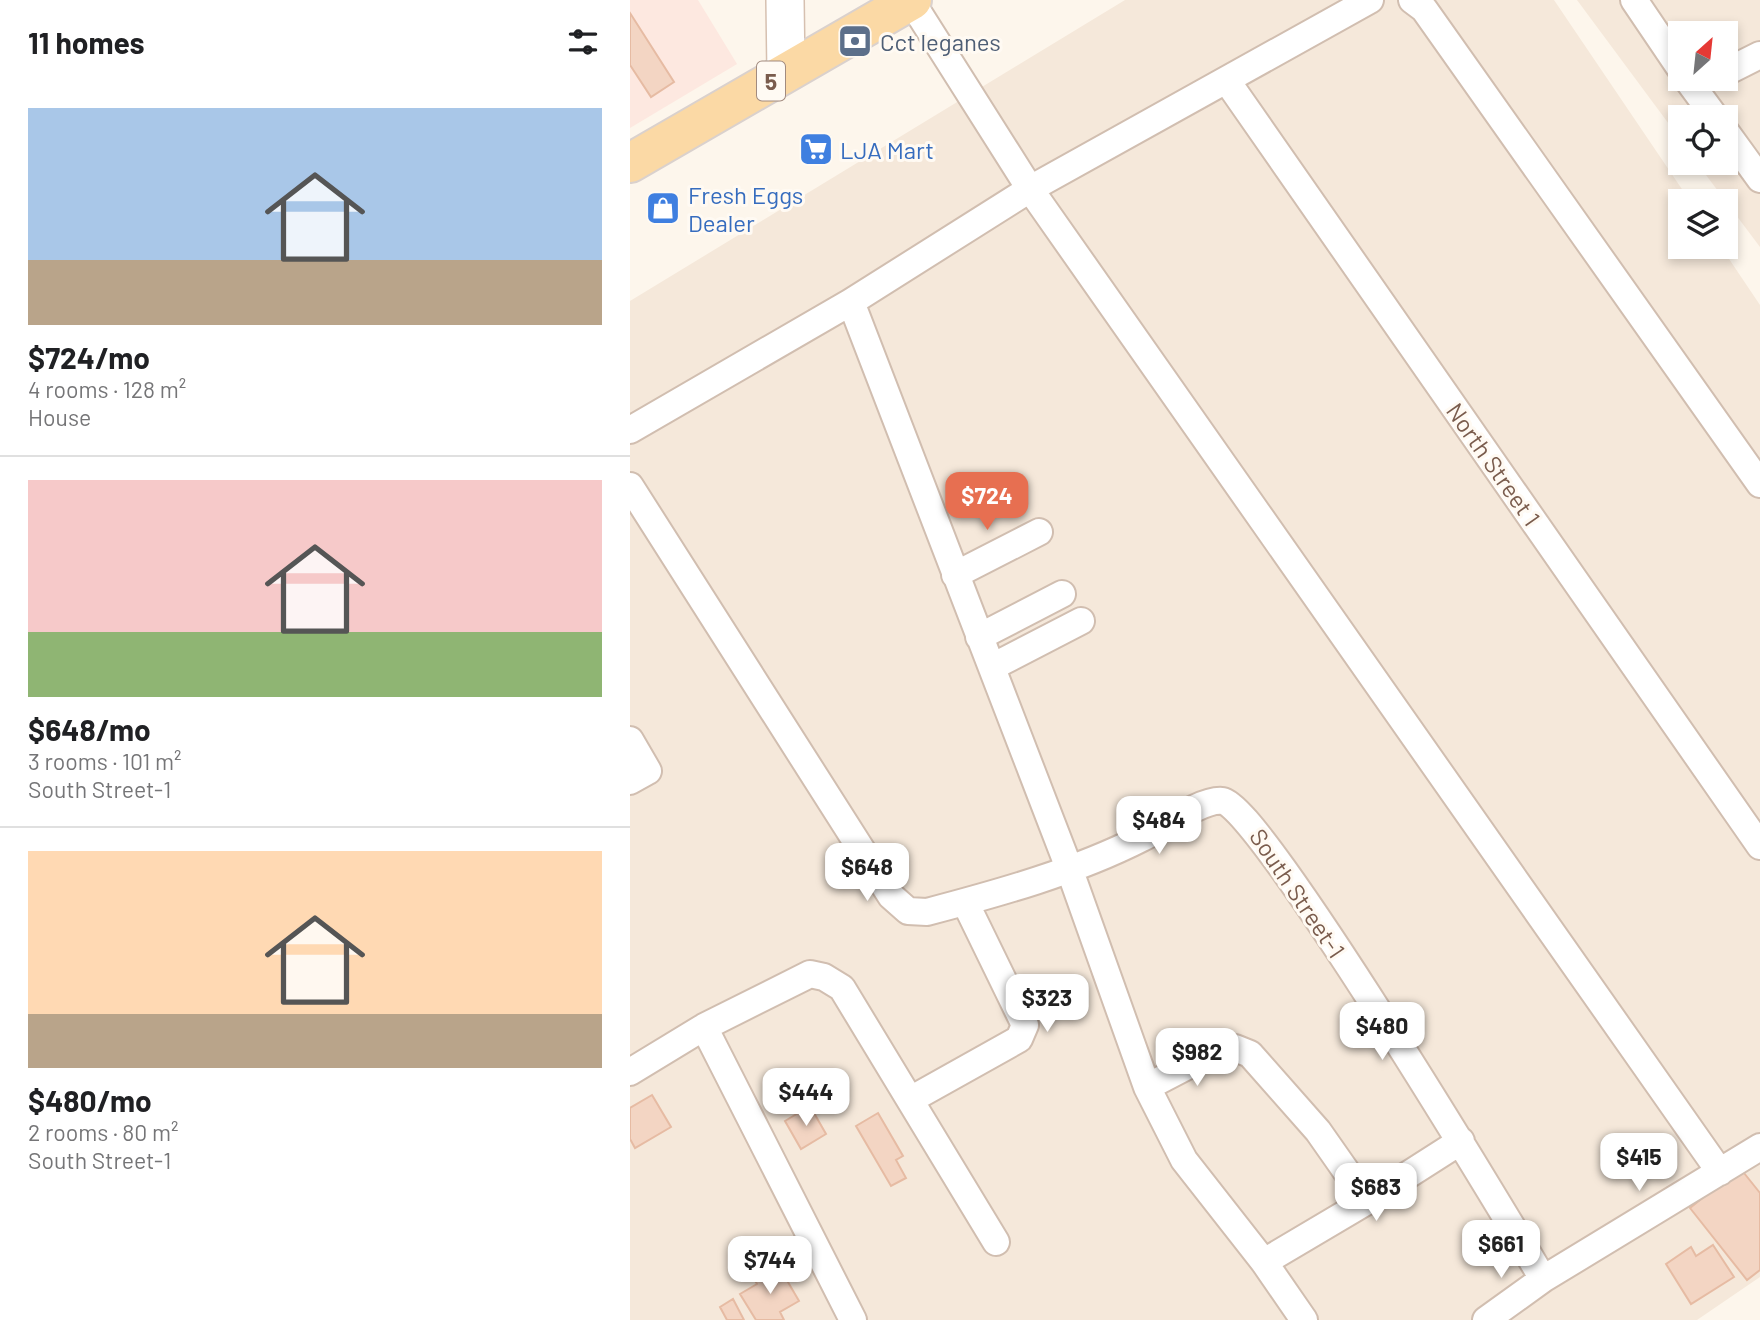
<!DOCTYPE html>
<html lang="en">
<head>
<meta charset="utf-8">
<style>
	:root { --surface:#fff; --page:#f6f6f6; --text:#202124; --muted:#757577; --line:#e0e0e0; --accent:#e76f51 }
	body { margin:0; font-family:Barlow,sans-serif; background:var(--page); color:var(--text); height:100vh; display:flex; flex-direction:column; font-size:26px; white-space:nowrap }
	* { box-sizing:border-box; margin:0 }
	p { font-size:23px; color:var(--muted) }
	.icon { flex:none; width:38px; height:38px; fill:none; stroke:currentColor; stroke-width:2; stroke-linecap:round; stroke-linejoin:round }
	.map { position:relative; flex:1; overflow:hidden }
	.details { display:flex; flex-direction:column; background:var(--surface); width:630px }
	.details>* { flex:none }
	.needle { width:46px; rotate:27deg }
	.buttons { position:absolute; left:1038px; top:21px; display:grid; gap:14px }
	.buttons a { display:grid; place-items:center; width:70px; height:70px; border-radius:0px; background:var(--surface); box-shadow:0 4px 10px #0003; font-size:35px }
	.price { position:absolute; translate:-50% -60px; padding:0 16px; border-radius:14px; background:#fff; color:#222; font-size:23px; line-height:46px; filter:drop-shadow(0 2px 4px #0008) }
	.price::after { content:''; position:absolute; left:50%; top:42px; width:21px; height:16px; margin-left:-10px; background:inherit; clip-path:polygon(0 0,100% 0,50% 100%) }
	.price.selected { background:var(--accent); color:#fff }
	ul { padding:0; list-style:none }
	li { display:grid; align-content:center; gap:14px; height:371px; padding:0 28px }
	li+li { border-top:2px solid var(--line) }
	li span { display:grid; place-items:center; height:217px; border-radius:0px; color:#555 }
	li>.icon { margin-inline-start:auto }
	span .icon { width:126px; height:126px; fill:#fffc; stroke-width:1 }
	li b { font-size:30px }
	h2 { display:flex; justify-content:space-between; align-items:center; height:84px; padding:0 28px; font-size:30px }
	main { display:flex; flex:1; min-height:0 }
	.map>svg:first-child { display:block }
	.residential { fill:#f5e8da; fill-rule:evenodd }
	.commercial { fill:#fde8e0 }
	.building { fill:#f3d5c3; stroke:#e6bba3; stroke-width:2 }
	.lines { fill:none; stroke-linecap:round; stroke-linejoin:round }
	.street-casing { stroke:#d1beb0; stroke-width:30 }
	.secondary-casing { stroke:#d6c0b0; stroke-width:40 }
	.primary-casing { stroke:#dad1cd; stroke-width:42 }
	.street { stroke:#fff; stroke-width:26 }
	.secondary { stroke:#fff; stroke-width:37 }
	.primary { stroke:#fbd9a5; stroke-width:38 }
	.labels { text-anchor:middle; dominant-baseline:central; stroke-width:6; stroke-linejoin:round; paint-order:stroke }
	.shield { fill:#fffaf3; stroke:#a28b7f; stroke-width:2 }
	.shield-label { font-size:23px; font-weight:bold; fill:#7a5c4d }
	.service-label { font-size:24px; fill:#4e5e75; stroke:#fffaf3; text-anchor:start }
	.shop-label { font-size:24px; fill:#366cbe; stroke:#fffaf3; text-anchor:start }
	.street-label { font-size:24px; fill:#7a5c4d; stroke:#fffaf3 }
</style>
</head>
<body>
<main>
<section class="details">
<h2>11 homes<svg class="icon" aria-label="filters" viewBox="0 0 24 24"><path d="M4 7h16M4 17h16"/><circle cx="9" cy="7" r="2"/><circle cx="15" cy="17" r="2"/></svg></h2>
<ul>
<li><span style="background:linear-gradient(#a9c7e8 70%,#b9a48a 0)"><svg class="icon" aria-label="home" viewBox="0 0 24 24"><path d="M3 11l9-7 9 7M6 9v11h12V9"/></svg></span><div><b>$724/mo</b><p>4 rooms · 128 m²</p><p>House</p></div></li>
<li><span style="background:linear-gradient(#f6c9c9 70%,#8fb573 0)"><svg class="icon" aria-label="home" viewBox="0 0 24 24"><path d="M3 11l9-7 9 7M6 9v11h12V9"/></svg></span><div><b>$648/mo</b><p>3 rooms · 101 m²</p><p>South Street-1</p></div></li>
<li><span style="background:linear-gradient(#ffd9b3 75%,#b9a48a 0)"><svg class="icon" aria-label="home" viewBox="0 0 24 24"><path d="M3 11l9-7 9 7M6 9v11h12V9"/></svg></span><div><b>$480/mo</b><p>2 rooms · 80 m²</p><p>South Street-1</p></div></li>
</ul>
</section>
<div class="map">
<svg width="1130" height="1320" viewBox="0 0 1130 1320">
	<rect width="100%" height="100%" fill="#fdf6ec"/>
	<path class="residential" d="M495 0H924L1060 201H1050V247H1091L1130 305V1277L1067 1320H0V301Z
		M947 0H1130V247L1067 163H1096V117H1050V139ZM1050 33H1096V79H1050Z"/>
	<path class="commercial" d="M0 0H68L107 64 0 128Z"/>
	<path class="building" d="M0 13 44 82 21 97 0 65Z
		M22 1095 41 1127 5 1148 0 1139V1108Z
		M180 1106 196 1134 171 1149 155 1121Z
		M248 1113 273 1156 266 1160 276 1178 261 1186 226 1126Z
		M1110 1168 1130 1193V1270L1117 1280 1060 1208Z
		M1083 1245 1104 1277 1061 1304 1036 1264 1061 1247 1066 1256Z
		M148 1265 169 1301 150 1312 154 1320H126L110 1294 127 1284 124 1279Z
		M103 1299 114 1320H97L90 1307Z"/>
	<g class="lines">
		<g class="street-casing">
			<path id="street" d="M782 0 794 9 1130 484
				M1004 0 1050 68
				M281 1 400 189 1090 1172
				M1096 72 1130 55
				M1057 79 1085 117
				M597 81 1130 846
				M1096 132 1130 179
				M221 302 439 868 517 1087 554 1160 634 1262 674 1320
				M0 430 221 302 400 189 740 0
				M0 486 261 896 278 911 297 912C369 893 445 872 512 838 531 829 572 798 593 801 630 807 879 1221 913 1279
				M325 575 409 532
				M349 637 432 594
				M362 667 451 621
				M0 740 18 771 0 781
				M74 1027 223 1320
				M0 1072 74 1027 180 974 194 977 212 988 366 1242
				M517 1087 588 1050 605 1048 620 1054 688 1131 737 1201
				M280 1100 389 1039 395 1025 335 902
				M634 1262 737 1201 831 1141
				M856 1320 913 1279 1130 1147"/>
		</g>
		<g class="secondary-casing">
			<path id="secondary" d="M155 0 156 73"/>
		</g>
		<g class="primary-casing">
			<path id="primary" d="M0 163 282 0"/>
		</g>
		<use href="#street" class="street"/>
		<use href="#secondary" class="secondary"/>
		<use href="#primary" class="primary"/>
	</g>
	<defs>
		<g id="bank-square" transform="scale(1.75)"><rect x="-9" y="-9" width="18" height="18" rx="4" fill="#5c6f8a" stroke="#fffaf3"/><path d="M-6-4H6V4H-6ZM0-2.3a2.3 2.3 0 1 0 0 4.6a2.3 2.3 0 1 0 0-4.6Z" fill="#fff"/></g>
		<g id="supermarket-square" transform="scale(1.75)"><rect x="-9" y="-9" width="18" height="18" rx="4" fill="#3f7fe0" stroke="#fffaf3"/><path d="M-6-5.5h2.5l.6 2H6L4.5 2H-2.5L-4.4-4H-6ZM-1.5 3.2a1.3 1.3 0 1 0 .1 0ZM3 3.2a1.3 1.3 0 1 0 .1 0Z" fill="#fff"/></g>
		<g id="shop-square" transform="scale(1.75)"><rect x="-9" y="-9" width="18" height="18" rx="4" fill="#3f7fe0" stroke="#fffaf3"/><path d="M-5-2.5h2.3a2.7 3.5 0 0 1 5.4 0H5L5.5 6h-11ZM-1.5-2.5h3a1.5 2.3 0 0 0-3 0Z" fill="#fff"/></g>
	</defs>
	<g fill-rule="evenodd">
		<use href="#bank-square" x="225" y="41"/>
		<use href="#supermarket-square" x="186" y="149"/>
		<use href="#shop-square" x="33" y="208"/>
	</g>
	<g class="labels">
		<rect class="shield" x="127" y="61.5" width="28" height="39" rx="5"/>
		<g class="shield-label">
			<text x="141" y="81">5</text>
		</g>
		<g class="service-label">
			<text x="250" y="41">Cct leganes</text>
		</g>
		<g class="shop-label">
			<text x="210" y="149">LJA Mart</text>
			<text x="58" y="194">Fresh Eggs<tspan x="58" dy="28">Dealer</tspan></text>
		</g>
		<g class="street-label">
			<text transform="translate(864 464) rotate(55)">North Street 1</text>
			<text transform="translate(668 893) rotate(56)">South Street-1</text>
		</g>
	</g>
</svg>
<div class="buttons">
<a><svg class="needle" viewBox="-14 -14 28 28"><path d="M0-13l5 13h-10z" fill="#e53935"/><path d="M0 13l5-13h-10z" fill="#757577"/></svg></a>
<a><svg class="icon" aria-label="locate" viewBox="0 0 24 24"><circle cx="12" cy="12" r="6"/><path d="M12 2v4M12 18v4M2 12h4M18 12h4"/></svg></a>
<a><svg class="icon" aria-label="layers" viewBox="0 0 24 24"><path d="M12 4l9 5-9 5-9-5zM3 14l9 5 9-5"/></svg></a>
</div>
<b class="price selected" style="left:357px;top:532px">$724</b>
<b class="price" style="left:529px;top:856px">$484</b>
<b class="price" style="left:237px;top:903px">$648</b>
<b class="price" style="left:417px;top:1034px">$323</b>
<b class="price" style="left:752px;top:1062px">$480</b>
<b class="price" style="left:567px;top:1088px">$982</b>
<b class="price" style="left:176px;top:1128px">$444</b>
<b class="price" style="left:1009px;top:1193px">$415</b>
<b class="price" style="left:746px;top:1223px">$683</b>
<b class="price" style="left:871px;top:1280px">$661</b>
<b class="price" style="left:140px;top:1296px">$744</b>
</div>
</main>
</body>
</html>
